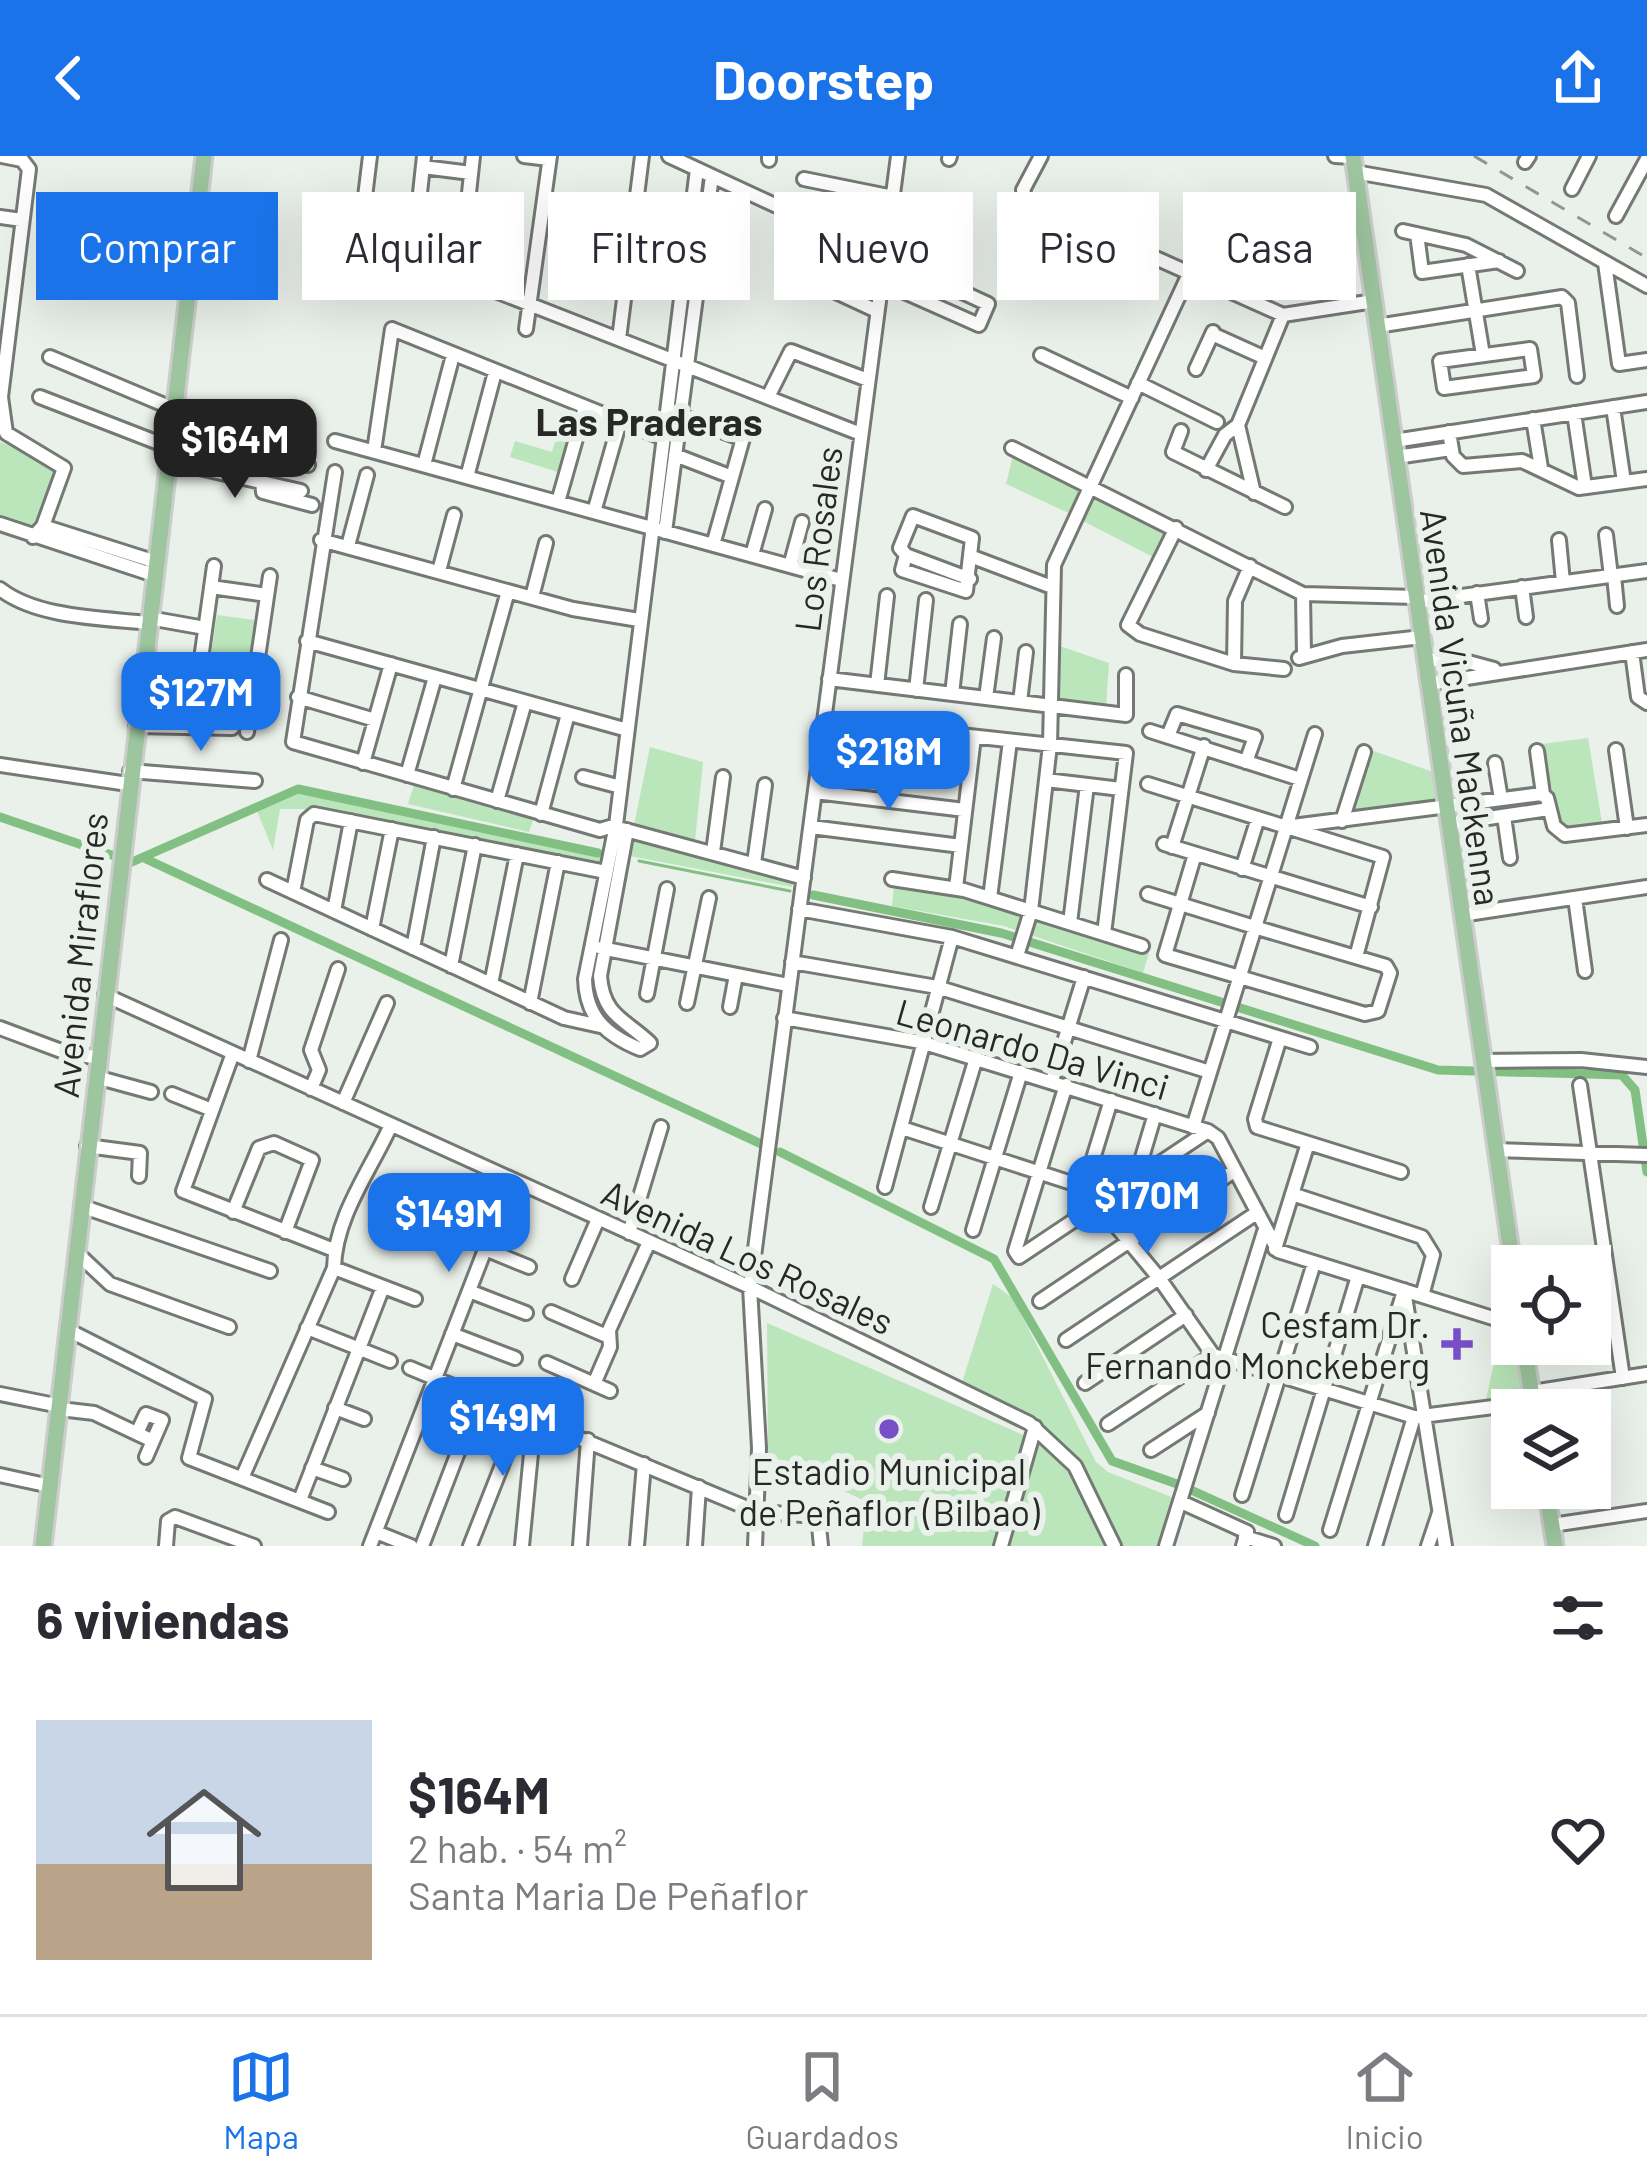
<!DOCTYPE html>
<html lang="es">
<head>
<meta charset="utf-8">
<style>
	:root { --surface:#fff; --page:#f7f7f7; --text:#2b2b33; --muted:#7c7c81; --line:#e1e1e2; --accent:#1a73e8 }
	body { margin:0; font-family:Barlow,sans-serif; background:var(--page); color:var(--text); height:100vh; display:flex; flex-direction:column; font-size:45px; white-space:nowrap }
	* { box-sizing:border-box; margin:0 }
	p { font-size:39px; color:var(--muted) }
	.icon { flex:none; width:66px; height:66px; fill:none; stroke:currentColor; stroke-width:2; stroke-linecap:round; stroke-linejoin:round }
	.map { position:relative; height:1390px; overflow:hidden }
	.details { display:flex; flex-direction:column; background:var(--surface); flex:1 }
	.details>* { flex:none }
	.guide { position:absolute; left:36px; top:36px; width:1575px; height:108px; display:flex; gap:24px }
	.controls { position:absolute; left:1491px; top:1089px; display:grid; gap:24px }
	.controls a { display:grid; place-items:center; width:120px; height:120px; border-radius:0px; background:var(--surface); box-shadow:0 12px 48px #0002; font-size:60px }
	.price { position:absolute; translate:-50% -102px; padding:0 27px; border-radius:24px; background:var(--accent); color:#fff; font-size:39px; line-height:78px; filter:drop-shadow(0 3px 6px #0008) }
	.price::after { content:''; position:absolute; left:50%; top:72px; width:36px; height:27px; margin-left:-18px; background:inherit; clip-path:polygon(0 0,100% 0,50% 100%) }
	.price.current { background:#222; color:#fff }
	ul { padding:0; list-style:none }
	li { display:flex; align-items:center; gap:36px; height:300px; padding:0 36px }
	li+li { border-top:3px solid var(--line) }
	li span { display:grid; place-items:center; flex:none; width:336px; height:240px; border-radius:0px; color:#555 }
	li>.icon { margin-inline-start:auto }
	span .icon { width:144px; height:144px; fill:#fffc; stroke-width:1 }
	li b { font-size:51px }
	h2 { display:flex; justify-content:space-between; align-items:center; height:144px; padding:0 36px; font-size:51px }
	.pill { padding:0 42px; border-radius:0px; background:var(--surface); box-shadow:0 12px 48px #0002; font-size:42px; line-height:108px }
	.pill.current { background:var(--accent); color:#fff }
	header { display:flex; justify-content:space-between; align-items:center; height:156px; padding:0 36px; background:var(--accent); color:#fff; font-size:54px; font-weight:700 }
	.menu { display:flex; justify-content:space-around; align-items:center; height:168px; border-top:3px solid var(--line); background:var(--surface); font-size:33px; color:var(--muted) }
	.menu a { display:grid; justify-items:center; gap:6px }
	.menu .current { color:var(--accent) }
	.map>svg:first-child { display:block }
	.green { fill:#bbe6bb }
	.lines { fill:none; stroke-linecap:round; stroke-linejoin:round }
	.stream { stroke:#81c082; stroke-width:3 }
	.canal { stroke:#81c082; stroke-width:9 }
	.minor-casing { stroke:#747974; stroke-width:18 }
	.major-casing { stroke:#cbcccb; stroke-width:21 }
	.minor { stroke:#fff; stroke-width:12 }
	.major { stroke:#9dc59e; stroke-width:15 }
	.rail { stroke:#929692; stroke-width:3; stroke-dasharray:15 15; stroke-linecap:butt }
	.poi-dot { fill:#774fc8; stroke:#eaf0ea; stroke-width:4.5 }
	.labels { text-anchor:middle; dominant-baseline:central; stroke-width:12; stroke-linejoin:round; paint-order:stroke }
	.street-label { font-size:36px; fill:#272927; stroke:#eaf0ea }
	.poi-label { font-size:36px; fill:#272927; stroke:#eaf0ea; text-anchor:end }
	.neighbourhood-label { font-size:39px; font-weight:bold; fill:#272927; stroke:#eaf0ea }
</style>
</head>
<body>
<header><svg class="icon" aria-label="back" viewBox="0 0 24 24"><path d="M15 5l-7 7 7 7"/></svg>Doorstep<svg class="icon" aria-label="share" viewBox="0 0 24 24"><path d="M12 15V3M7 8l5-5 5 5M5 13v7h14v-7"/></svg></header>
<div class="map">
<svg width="1647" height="1390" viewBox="0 0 1647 1390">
	<rect width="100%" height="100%" fill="#eaf0ea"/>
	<path class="green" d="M545 39 632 76 629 101 541 68Z
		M565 254 578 259 561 317 510 301 515 285 552 296Z
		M0 286 55 307 59 318 34 375 0 363Z
		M1013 299 1083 335 1073 359 1006 328Z
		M1092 339 1170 377 1155 402 1083 365Z
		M217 459 261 465 254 504 211 498Z
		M1060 490 1109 507 1106 551 1059 545Z
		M1588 582 1603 673 1571 676 1557 660 1542 588Z
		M650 591 703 606 695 685 634 669Z
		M1368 593 1433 616 1437 648 1352 658Z
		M414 629 534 661 529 676 408 648Z
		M298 636 603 700 601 711 304 653H280L273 694 257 655Z
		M633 680 793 724 792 731 630 700Z
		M894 728 956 738 1149 797 1143 817 1004 770 892 750Z
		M993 1128 1013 1142 1096 1306 1108 1316 1179 1344 1163 1390H1008L1042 1269 961 1230Z
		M767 1167 1028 1281 996 1390H862L867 1346 768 1298Z
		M1502 1171 1512 1175V1188H1524L1532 1243 1485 1248Z"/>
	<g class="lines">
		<path class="stream" d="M639 705 790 735"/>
		<path class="canal" d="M0 661 132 706 298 633 598 697
			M146 703 770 992
			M813 739 1001 777 1438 914 1622 919 1635 934 1647 1016
			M780 996 994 1103 1112 1305 1180 1329 1315 1390"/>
		<g class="minor-casing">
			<path id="minor" d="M2 0 22 4 29 13 1 241 6 277 64 312 43 370 33 381
				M370 0 360 82 861 278
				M524 0 549 3
				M669 0 988 148 979 169 882 126
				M1041 0 1023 34 1026 44 1283 159 1374 145
				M1335 0 1353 1
				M949 3 950 0
				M769 4V0
				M1525 6 1529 0
				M423 11 471 17
				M1355 16 1486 39 1647 130
				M804 23 893 41
				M1572 33 1589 0
				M800 59 795 117 877 155
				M1616 60 1647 3
				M0 61 22 64
				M1403 75 1466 89 1517 115
				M1417 78 1422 116 1499 105
				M413 102 424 0
				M1605 107 1619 208 1647 204
				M1468 109 1483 199
				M460 120 473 0
				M1377 170 1562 141 1568 147 1577 220
				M526 173 550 0
				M1212 178 1263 201
				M619 183 642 0
				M1530 193 1534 220 1444 232 1440 205Z
				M1041 199 1132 242
				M50 201 174 253
				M1196 213 1213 176
				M1138 227 1217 266
				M40 241 169 291
				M768 241 791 195 868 224
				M1613 251 1624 326
				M1574 257 1585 331
				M681 260 743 283
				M1533 263 1541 312
				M172 271 308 309
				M1181 275 1173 296 1285 351
				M1449 276 1453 300 1463 310 1522 305 1579 332 1647 323
				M335 285 841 424
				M1394 285 1647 246
				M1012 292 1303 438 1416 441
				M374 295 392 173 663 282
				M675 299 732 321
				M1396 301 1451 293
				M168 305 301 335
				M424 309 453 199
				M1206 314 1225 279 1238 269
				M335 316 293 586 600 674 616 669
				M467 321 495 216
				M262 326 263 336 312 349
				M1254 337 1238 269 1283 159
				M558 346 585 251
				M594 356 620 265
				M913 360 972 382 966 435 902 414 906 399 900 392Z
				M0 368 154 419
				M43 370 156 406
				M1176 372 1128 469 1140 478 1234 508 1284 513
				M665 376 712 20
				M1606 379 1611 420
				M321 384 573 453 639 464
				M1559 384 1563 426
				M713 389 745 275
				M348 390 367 319
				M752 399 765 353
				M906 399 970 423
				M970 400 1052 431
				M790 410 802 366
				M439 415 454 359
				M1614 420 1617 450
				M211 431 267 439
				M1522 431 1526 461
				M0 433C37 462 103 462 148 467
				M1477 437 1481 463
				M1303 438 1304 500
				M532 441 546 387
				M1417 446 1647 415
				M149 462 205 472
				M307 485 624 573
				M1632 496 1638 541 1647 547
				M1299 502 1342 490 1422 481
				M1425 504 1457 503 1494 513
				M1234 508 1235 445 1250 410
				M829 523 1126 559V519
				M198 526 253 532
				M1428 528 1647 494
				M877 529 887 440
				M916 534 926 444
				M952 538 960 468
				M196 539 214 410
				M298 541 375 564
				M986 542 994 482
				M1020 546 1026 496
				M824 564 1126 597 1104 778
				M136 570 232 572
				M1150 575 1300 623
				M247 576 270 420
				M1168 580 1177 558 1255 581 1246 606
				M1616 594 1627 672
				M1537 595 1543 638
				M820 601 969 619
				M363 607 391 508
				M1495 607 1501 643
				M0 609 128 628
				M130 615 255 625
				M407 619 435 521
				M583 621 617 630
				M1046 624 1121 633
				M1148 628 1383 701 1356 801
				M453 633 508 435
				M815 636 965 654
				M497 645 525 546
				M541 658 568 558
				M1504 660 1510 702
				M1342 665 1364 596
				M1448 668 1549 653
				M811 671 961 690
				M1285 671 1541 638 1547 642 1554 670 1565 679 1647 669
				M622 673 804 722
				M627 674 600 820C603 860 625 863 650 887
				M1164 688 1371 751
				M1172 691 1204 590
				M713 696 723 621
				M754 707 765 629
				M1242 713 1258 662
				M892 723 964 734 1142 790
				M267 724 564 862 600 870
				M956 732 974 581
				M293 736 307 664 314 658 606 716
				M1148 738 1248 769 1254 771 1386 810 1390 817 1378 855 1365 858 1165 799 1195 698
				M990 742 1010 585
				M1575 742 1585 815
				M799 753 952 781 1310 891
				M334 755 351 665
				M1461 759 1647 731
				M1070 767 1087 629
				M372 773 392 673
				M413 792 434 681
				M601 792 788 829
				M1017 800 1031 755 1050 589 1054 409 1189 118
				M792 806 937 831 1210 916
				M451 810 475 689
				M491 828 517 698
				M647 838 667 733
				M105 839 750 1131 1029 1267 1075 1310 1114 1390
				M530 847 558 706
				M687 847 709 742
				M730 851 736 819
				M784 862 921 886 1208 975 1218 982 1278 1095 1512 1168
				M0 872 72 899 98 901
				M1280 882 1255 963 1257 971 1401 1016
				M650 887 640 893C606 879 586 861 585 823L616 669 697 13
				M233 897 183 1035 334 1094
				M249 905 281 784
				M1482 905 1581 904 1647 911
				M96 921 151 936
				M1052 925 1084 821
				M1066 929 1015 1095 1019 1101 1208 975
				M1580 929 1623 1222
				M311 933 319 914 311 894 338 813
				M172 938 212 954
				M343 947 387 847
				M1193 971 1315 578
				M902 972 1084 1031 1159 1122 1213 1199 1414 1261 1533 1246
				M87 990 140 997 139 1020
				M1495 994 1647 999
				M1135 1025 1155 958
				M885 1031 952 781
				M1292 1038 1422 1081 1433 1099 1422 1140
				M81 1050 270 1115
				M931 1051 976 902
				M233 1056 259 992 274 987 312 1004 285 1076
				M1074 1065 1111 944
				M973 1074 1021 916
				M629 1077 661 971
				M485 1093 529 1111
				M1275 1093 1308 987
				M76 1096 110 1128 229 1171
				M334 1112 415 1143
				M572 1123 598 1063
				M1404 1134 1445 1390
				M469 1135 526 1157
				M1040 1145 1234 1015
				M551 1156 609 1181
				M307 1172 390 1205
				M68 1174 205 1243 189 1302 328 1356
				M452 1178 515 1202
				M1066 1184 1255 1058
				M547 1207 610 1235
				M410 1212 757 1356 818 1360 821 1390
				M1085 1227 1186 1159
				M594 1228 610 1191 609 1174 649 1086
				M1532 1236 1647 1218
				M0 1238 60 1250
				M335 1252 364 1263
				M60 1253 94 1257 153 1285
				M1108 1268 1213 1199
				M137 1277 146 1258 162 1264 146 1301
				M1151 1294 1208 1257
				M312 1312 343 1323
				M0 1319 50 1330
				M242 1322 334 1112C335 1061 370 1015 391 969
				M1242 1339 1314 1107
				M300 1344 383 1131
				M1181 1346 1247 1376 1243 1390
				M1286 1359 1358 1120
				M1552 1369 1647 1355
				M1330 1374 1404 1135
				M376 1376 411 1390
				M1245 1381 1274 1390
				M166 1390 168 1365 175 1361 254 1390
				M370 1390 512 1024
				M422 1390 480 1239
				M470 1390 523 1256
				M522 1390 537 1236
				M580 1390 588 1284
				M637 1390 644 1308
				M695 1390 699 1331
				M755 1390 759 1292 750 1131 898 0
				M1001 1390 1035 1271
				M1166 1390 1264 1076
				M1375 1390 1414 1261
				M1428 1390 1439 1357"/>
		</g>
		<g class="major-casing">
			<path id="major" d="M1353 0 1513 1110
				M1524 1188 1534 1254
				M1546 1332 1555 1390
				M43 1390 204 0"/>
		</g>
		<use href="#minor" class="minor"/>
		<use href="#major" class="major"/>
		<path class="rail" d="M1474 0 1647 102"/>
	</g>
	<g class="poi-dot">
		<path d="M1451 1170h12v12h12v12h-12v12h-12v-12h-12v-12h12z"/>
		<circle cx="889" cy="1273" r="12"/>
	</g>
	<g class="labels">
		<g class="street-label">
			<text transform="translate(817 383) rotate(-83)">Los Rosales</text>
			<text transform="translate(1462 551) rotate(82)">Avenida Vicuña Mackenna</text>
			<text transform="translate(79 799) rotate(-84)">Avenida Miraflores</text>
			<text transform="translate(1033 892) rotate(16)">Leonardo Da Vinci</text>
			<text transform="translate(748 1100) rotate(25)">Avenida Los Rosales</text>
		</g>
		<g class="poi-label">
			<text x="1430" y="1167">Cesfam Dr.<tspan x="1430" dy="41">Fernando Monckeberg</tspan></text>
			<text x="889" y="1314" text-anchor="middle">Estadio Municipal<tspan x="889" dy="41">de Peñaflor (Bilbao)</tspan></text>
		</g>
		<g class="neighbourhood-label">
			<text x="649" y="264">Las Praderas</text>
		</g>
	</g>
</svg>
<div class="controls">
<a><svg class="icon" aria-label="locate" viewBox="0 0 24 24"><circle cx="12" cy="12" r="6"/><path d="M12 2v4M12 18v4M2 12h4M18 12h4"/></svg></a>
<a><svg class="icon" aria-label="layers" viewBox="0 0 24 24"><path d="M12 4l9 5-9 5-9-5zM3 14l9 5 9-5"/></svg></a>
</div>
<b class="price current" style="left:235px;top:345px">$164M</b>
<b class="price" style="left:201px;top:598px">$127M</b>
<b class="price" style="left:889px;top:657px">$218M</b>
<b class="price" style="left:1147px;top:1101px">$170M</b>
<b class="price" style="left:449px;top:1119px">$149M</b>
<b class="price" style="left:503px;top:1323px">$149M</b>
<div class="guide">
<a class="pill current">Comprar</a>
<a class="pill">Alquilar</a>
<a class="pill">Filtros</a>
<a class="pill">Nuevo</a>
<a class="pill">Piso</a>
<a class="pill">Casa</a>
</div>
</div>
<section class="details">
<h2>6 viviendas<svg class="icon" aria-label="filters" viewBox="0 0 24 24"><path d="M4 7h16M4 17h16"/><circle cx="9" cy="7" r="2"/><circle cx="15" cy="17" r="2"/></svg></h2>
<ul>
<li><span style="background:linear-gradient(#c9d6e8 60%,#b9a48a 0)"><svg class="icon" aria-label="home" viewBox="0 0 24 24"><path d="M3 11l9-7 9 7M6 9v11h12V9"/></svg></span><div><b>$164M</b><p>2 hab. · 54 m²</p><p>Santa Maria De Peñaflor</p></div><svg class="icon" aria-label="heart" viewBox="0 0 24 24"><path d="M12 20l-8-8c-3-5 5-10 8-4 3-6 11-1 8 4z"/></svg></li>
</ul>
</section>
<nav class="menu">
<a class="current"><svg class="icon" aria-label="map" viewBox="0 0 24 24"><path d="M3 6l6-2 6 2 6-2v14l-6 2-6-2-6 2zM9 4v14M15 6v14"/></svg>Mapa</a>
<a><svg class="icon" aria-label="saved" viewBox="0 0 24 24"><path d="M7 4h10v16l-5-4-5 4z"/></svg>Guardados</a>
<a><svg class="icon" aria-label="home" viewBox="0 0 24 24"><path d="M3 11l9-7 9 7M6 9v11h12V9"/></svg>Inicio</a>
</nav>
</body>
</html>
